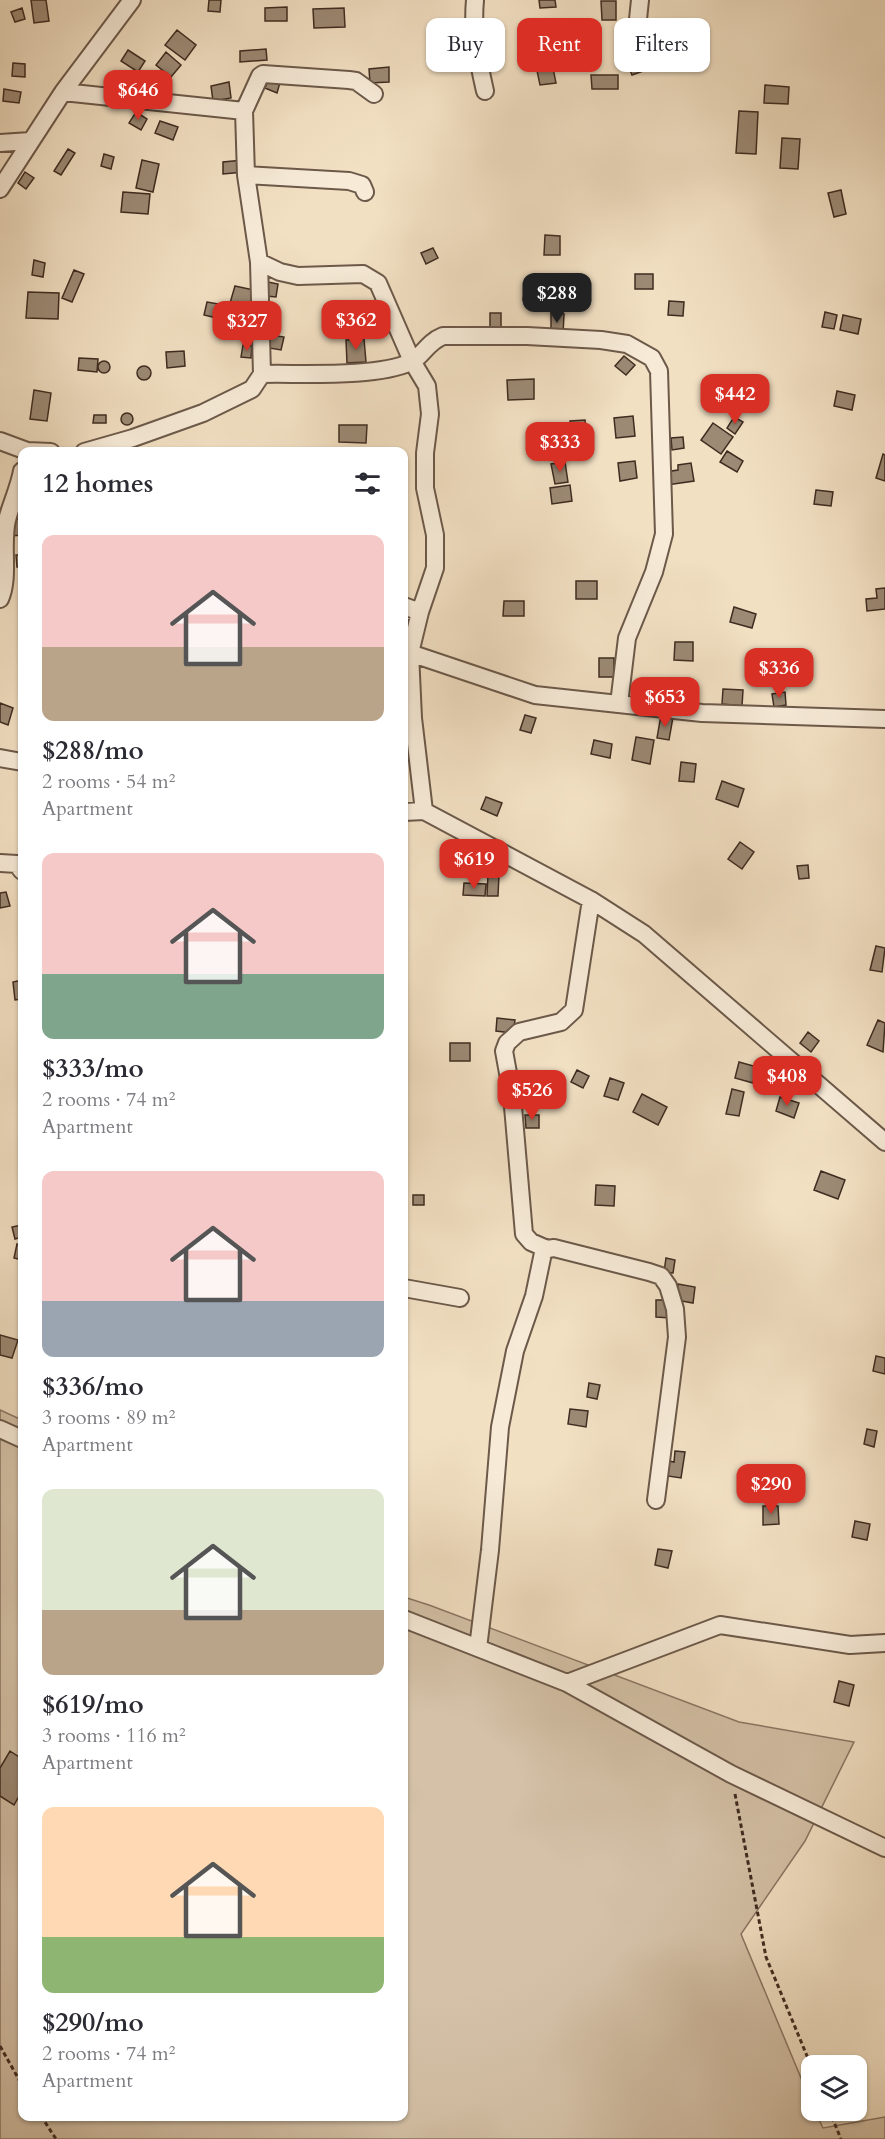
<!DOCTYPE html>
<html lang="en">
<head>
<meta charset="utf-8">
<style>
	:root { --surface:#fff; --page:#f7f7f7; --text:#2b2b33; --muted:#7c7c81; --accent:#d93025 }
	body { margin:0; font-family:Cardo,serif; background:var(--page); color:var(--text); height:100vh; display:flex; flex-direction:column; font-size:22px; white-space:nowrap }
	* { box-sizing:border-box; margin:0 }
	p { font-size:20px; color:var(--muted) }
	.icon { flex:none; width:33px; height:33px; fill:none; stroke:currentColor; stroke-width:2; stroke-linecap:round; stroke-linejoin:round }
	.map { position:relative; flex:1; overflow:hidden }
	.side { position:absolute; left:18px; top:447px; width:390px; height:1674px; display:flex; flex-direction:column; background:var(--surface); border-radius:12px; box-shadow:0 2px 4px #0004 }
	.side>* { flex:none }
	.banner { position:absolute; left:426px; top:18px; width:369px; height:54px; display:flex; gap:12px }
	.tools { position:absolute; left:801px; top:2055px; display:grid; gap:12px }
	.tools a { display:grid; place-items:center; width:66px; height:66px; border-radius:12px; background:var(--surface); box-shadow:0 2px 4px #0004; font-size:30px }
	.price { position:absolute; translate:-50% -51px; padding:0 14px; border-radius:12px; background:var(--accent); color:#fff; font-size:20px; line-height:39px; filter:drop-shadow(0 2px 3px #0008) }
	.price::after { content:''; position:absolute; left:50%; top:36px; width:18px; height:14px; margin-left:-9px; background:inherit; clip-path:polygon(0 0,100% 0,50% 100%) }
	.price.current { background:#222; color:#fff }
	ul { padding:0; list-style:none }
	li { display:grid; align-content:center; gap:12px; height:318px; padding:0 24px }
	li span { display:grid; place-items:center; height:186px; border-radius:12px; color:#555 }
	li>.icon { margin-inline-start:auto }
	span .icon { width:108px; height:108px; fill:#fffc; stroke-width:1 }
	li b { font-size:26px }
	h2 { display:flex; justify-content:space-between; align-items:center; height:72px; padding:0 24px; font-size:26px }
	.pill { padding:0 21px; border-radius:12px; background:var(--surface); box-shadow:0 2px 4px #0004; font-size:21px; line-height:54px }
	.pill.current { background:var(--accent); color:#fff }
	.map>svg:first-child { display:block }
	.green { fill:#d4c1a7; stroke:#8a7664; stroke-width:1.5 }
	.building { fill:#9c8a75; stroke:#3f2c21; stroke-width:1.5 }
	.lines { fill:none; stroke-linecap:round; stroke-linejoin:round }
	.minor-casing { stroke:#6c594a; stroke-width:20 }
	.path { stroke:#3f2c21; stroke-width:3; stroke-dasharray:4.5 3; stroke-linecap:butt }
	.minor { stroke:#f7ebd8; stroke-width:16 }
</style>
</head>
<body>
<div class="map">
<svg width="885" height="2139" viewBox="0 0 885 2139">
	<rect width="100%" height="100%" fill="#f2e0c3"/>
	<filter id="stains"><feTurbulence type="fractalNoise" baseFrequency=".00333" numOctaves="4"/><feColorMatrix values="0 0 0 0 .2 0 0 0 0 .09 0 0 0 0 .02 0 0 0 .5 -.17"/></filter>
	<radialGradient id="worn" r=".72"><stop offset=".6" stop-color="#630" stop-opacity="0"/><stop offset="1" stop-color="#630" stop-opacity=".3"/></radialGradient>
	<path class="green" d="M0 1410 22 1420V2116H404V1597L429 1605 739 1722 854 1742 805 1841 741 1934 811 2102 812 2110 815 2111 823 2128 885 2117V2139H0Z"/>
	<path class="building" d="M31 0H46L49 21 34 23Z
		M209 0H221L220 12 208 11Z
		M539 0H555L556 7 540 8Z
		M601 1H616V20H602Z
		M287 7V21H265V8Z
		M22 8 25 19 15 22 11 12Z
		M344 8 345 27 314 28 313 9Z
		M177 30 196 45 185 60 165 45Z
		M266 49 267 60 240 62V51Z
		M128 50 145 61 138 72 121 61Z
		M166 52 181 65 171 77 156 65Z
		M642 60 646 70 632 75 628 65Z
		M13 63 25 64V77L12 76Z
		M552 63 556 83 540 85 536 66Z
		M389 67V82L370 83 369 69Z
		M270 75 281 79 277 93 265 88Z
		M591 75H618V89H592Z
		M229 82 231 98 213 101 211 86Z
		M765 85 789 87 788 104 764 103Z
		M4 89 21 92 19 103 3 101Z
		M739 111 758 112 756 154 736 153Z
		M136 112 147 119 141 130 129 123Z
		M160 121 178 127 173 140 155 133Z
		M782 138 800 139 798 169 780 168Z
		M68 149 75 153 61 175 54 171Z
		M104 154 114 157 111 169 101 166Z
		M142 160 159 164 153 192 136 188Z
		M243 160 244 172 223 174V162Z
		M25 172 34 178 26 189 18 183Z
		M841 190 846 214 834 217 828 193Z
		M123 192 150 194 148 214 121 212Z
		M545 235 560 236V255H544Z
		M433 248 438 258 426 264 421 253Z
		M34 260 45 263 43 277 32 275Z
		M74 270 84 274 72 302 62 298Z
		M635 274H653V289H635Z
		M268 282 278 284 276 297 266 296Z
		M235 286 258 291 253 309 230 303Z
		M525 287 544 289 543 302 523 300Z
		M28 292 59 293 58 319 26 318Z
		M366 301 368 315 353 318 351 303Z
		M669 301 684 302 683 316 668 315Z
		M207 302 224 305 221 319 204 315Z
		M237 310 252 312 250 328 234 326Z
		M825 312 837 315 834 329 822 327Z
		M490 313H501V334H490Z
		M551 313 564 314 563 334H551Z
		M843 315 861 319 858 334 840 330Z
		M271 335 284 337 281 350 269 348Z
		M364 339 366 362 347 363 346 340Z
		M243 345 252 346 251 358 241 357Z
		M184 351 185 366 167 368 166 352Z
		M624 356 635 365 626 375 615 366Z
		M79 358 98 359 97 372 78 370Z
		M98 367a6 6 0 1 1 12 0a6 6 0 1 1-12 0Z
		M137 373a7 7 0 1 1 14 0a7 7 0 1 1-14 0Z
		M534 379V399L508 400 507 380Z
		M34 390 51 393 47 421 30 419Z
		M837 391 855 395 852 410 834 406Z
		M121 419a6 6 0 1 1 12 0a6 6 0 1 1-12 0Z
		M94 415H106V423H93Z
		M633 416 635 436 616 438 614 418Z
		M734 417 743 422 735 434 727 428Z
		M585 420 587 440 572 442 570 421Z
		M713 423 733 437 721 454 701 440Z
		M339 425H367L366 443 339 442Z
		M683 437 684 448 672 450 671 438Z
		M727 451 743 461 737 472 720 462Z
		M883 454 885 455V481L876 478Z
		M635 461 637 478 620 481 618 463Z
		M565 462 568 482 555 484 551 464Z
		M691 463 694 481 667 485 665 472 678 470V465Z
		M570 485 572 501 552 504 550 488Z
		M816 490 833 492 831 506 814 504Z
		M20 519 22 535 11 536 9 520Z
		M16 555H22V574L20 575V567H17Z
		M576 581H597V599H576Z
		M885 588V609L867 611 866 599 877 598 876 589Z
		M504 601H524V616H503Z
		M734 607 756 614 752 628 730 622Z
		M675 642H693V661L674 660Z
		M599 658H614V677H599Z
		M723 689 743 690 742 706 722 704Z
		M785 692 786 705 774 707 772 694Z
		M0 703 13 708 8 725 0 722Z
		M525 715 536 718 531 733 520 730Z
		M661 715 673 717 669 740 657 738Z
		M636 737 654 740 650 764 632 760Z
		M594 740 612 744 610 758 591 754Z
		M681 762 696 764 694 782 679 781Z
		M722 781 744 789 738 807 716 799Z
		M486 797 502 803 497 816 481 809Z
		M740 842 754 852 742 869 728 859Z
		M808 865 809 878 799 879 797 866Z
		M488 874 499 875 498 896H487Z
		M464 883 486 884 485 896 463 895Z
		M6 892 10 906 0 908V893Z
		M876 946 885 948 882 972 870 970Z
		M22 980V999L15 1000 13 982Z
		M497 1018 515 1020 513 1033 496 1031Z
		M878 1020 885 1023 883 1052 867 1045Z
		M808 1032 819 1041 811 1052 800 1043Z
		M450 1043H470V1061H450Z
		M739 1062 757 1067 753 1083 735 1078Z
		M577 1070 589 1076 583 1088 571 1082Z
		M610 1078 624 1083 618 1100 604 1096Z
		M732 1089 744 1092 739 1116 726 1114Z
		M642 1094 667 1107 658 1125 633 1112Z
		M780 1097 799 1103 794 1118 776 1111Z
		M525 1115H539V1128H526Z
		M821 1171 845 1180 838 1199 814 1190Z
		M596 1185 615 1186 614 1206 595 1205Z
		M413 1195H424V1205H413Z
		M22 1225V1237L15 1239 12 1227Z
		M17 1244 22 1246V1260L14 1258Z
		M666 1258 675 1260 673 1273 664 1272Z
		M678 1284 695 1287 693 1303 676 1300Z
		M656 1300H670V1318L656 1317Z
		M0 1335 18 1340 12 1358 0 1355Z
		M876 1356 885 1358V1374L873 1371Z
		M589 1383 600 1385 597 1399 587 1397Z
		M570 1409 588 1411 586 1427 568 1424Z
		M867 1429 877 1431 874 1447 864 1444Z
		M675 1451 685 1452 681 1478 661 1475 664 1460 674 1462Z
		M763 1506H778L779 1524 763 1525Z
		M855 1521 870 1524 867 1540 852 1537Z
		M658 1549 672 1551 668 1568 655 1565Z
		M839 1681 854 1685 849 1706 834 1702Z
		M10 1751 22 1759V1791L14 1805 0 1796V1768Z"/>
	<g class="lines">
		<g class="minor-casing">
			<path id="minor" d="M475 0C472 32 478 60 485 91
				M634 58 640 0
				M63 92 244 111 246 175 259 262 262 374 252 389 203 413 133 438 84 452
				M244 111 260 76 263 74 349 80 356 81 374 94
				M0 143 30 141
				M246 175 349 181 362 185 365 192
				M0 189 63 92 132 0
				M259 262 280 272 298 276 363 274 378 283 412 361 427 386 430 414 425 453V488L435 535V568L420 612 410 653
				M262 374C301 373 376 378 411 362 423 356 426 343 443 336H527L601 340 627 344 652 358 659 371 664 534 654 572 627 638 619 704
				M0 441 27 451 51 452
				M0 599C10 577 1 544 7 520 11 504 19 488 22 471
				M404 606 420 612
				M0 758 22 762
				M424 811 413 718 410 653 535 695 702 713 885 719
				M404 812 424 811 591 900 644 934 885 1142
				M0 863 17 864 22 871
				M547 1249 531 1242 524 1234 512 1095 504 1051 507 1043 519 1032 561 1022 574 1010 591 900
				M404 1288 460 1298
				M0 1429 22 1439
				M404 1619 567 1683 731 1774 885 1848
				M478 1648 490 1550 500 1427 515 1351 534 1296 543 1253 547 1249 554 1248 649 1272 661 1276 668 1286 675 1309 677 1337 656 1500
				M567 1683 720 1625 850 1645 885 1643"/>
		</g>
		<path class="path" d="M735 1794 766 1957 812 2068
			M0 2046 22 2085
			M829 2110 841 2139
			M41 2116 56 2139"/>
		<use href="#minor" class="minor"/>
	</g>
	<rect width="100%" height="100%" filter="url(#stains)"/>
	<rect width="100%" height="100%" fill="url(#worn)"/>
</svg>
<div class="tools">
<a><svg class="icon" aria-label="layers" viewBox="0 0 24 24"><path d="M12 4l9 5-9 5-9-5zM3 14l9 5 9-5"/></svg></a>
</div>
<b class="price" style="left:138px;top:121px">$646</b>
<b class="price current" style="left:557px;top:324px">$288</b>
<b class="price" style="left:356px;top:351px">$362</b>
<b class="price" style="left:247px;top:352px">$327</b>
<b class="price" style="left:735px;top:425px">$442</b>
<b class="price" style="left:560px;top:473px">$333</b>
<b class="price" style="left:779px;top:699px">$336</b>
<b class="price" style="left:665px;top:728px">$653</b>
<b class="price" style="left:474px;top:890px">$619</b>
<b class="price" style="left:787px;top:1107px">$408</b>
<b class="price" style="left:532px;top:1121px">$526</b>
<b class="price" style="left:771px;top:1515px">$290</b>
<div class="banner">
<a class="pill">Buy</a>
<a class="pill current">Rent</a>
<a class="pill">Filters</a>
</div>
<section class="side">
<h2>12 homes<svg class="icon" aria-label="filters" viewBox="0 0 24 24"><path d="M4 7h16M4 17h16"/><circle cx="9" cy="7" r="2"/><circle cx="15" cy="17" r="2"/></svg></h2>
<ul>
<li><span style="background:linear-gradient(#f6c9c9 60%,#b9a48a 0)"><svg class="icon" aria-label="home" viewBox="0 0 24 24"><path d="M3 11l9-7 9 7M6 9v11h12V9"/></svg></span><div><b>$288/mo</b><p>2 rooms · 54 m²</p><p>Apartment</p></div></li>
<li><span style="background:linear-gradient(#f6c9c9 65%,#7fa58c 0)"><svg class="icon" aria-label="home" viewBox="0 0 24 24"><path d="M3 11l9-7 9 7M6 9v11h12V9"/></svg></span><div><b>$333/mo</b><p>2 rooms · 74 m²</p><p>Apartment</p></div></li>
<li><span style="background:linear-gradient(#f6c9c9 70%,#9aa5b1 0)"><svg class="icon" aria-label="home" viewBox="0 0 24 24"><path d="M3 11l9-7 9 7M6 9v11h12V9"/></svg></span><div><b>$336/mo</b><p>3 rooms · 89 m²</p><p>Apartment</p></div></li>
<li><span style="background:linear-gradient(#dfe7d0 65%,#b9a48a 0)"><svg class="icon" aria-label="home" viewBox="0 0 24 24"><path d="M3 11l9-7 9 7M6 9v11h12V9"/></svg></span><div><b>$619/mo</b><p>3 rooms · 116 m²</p><p>Apartment</p></div></li>
<li><span style="background:linear-gradient(#ffd9b3 70%,#8fb573 0)"><svg class="icon" aria-label="home" viewBox="0 0 24 24"><path d="M3 11l9-7 9 7M6 9v11h12V9"/></svg></span><div><b>$290/mo</b><p>2 rooms · 74 m²</p><p>Apartment</p></div></li>
</ul>
</section>
</div>
</body>
</html>
